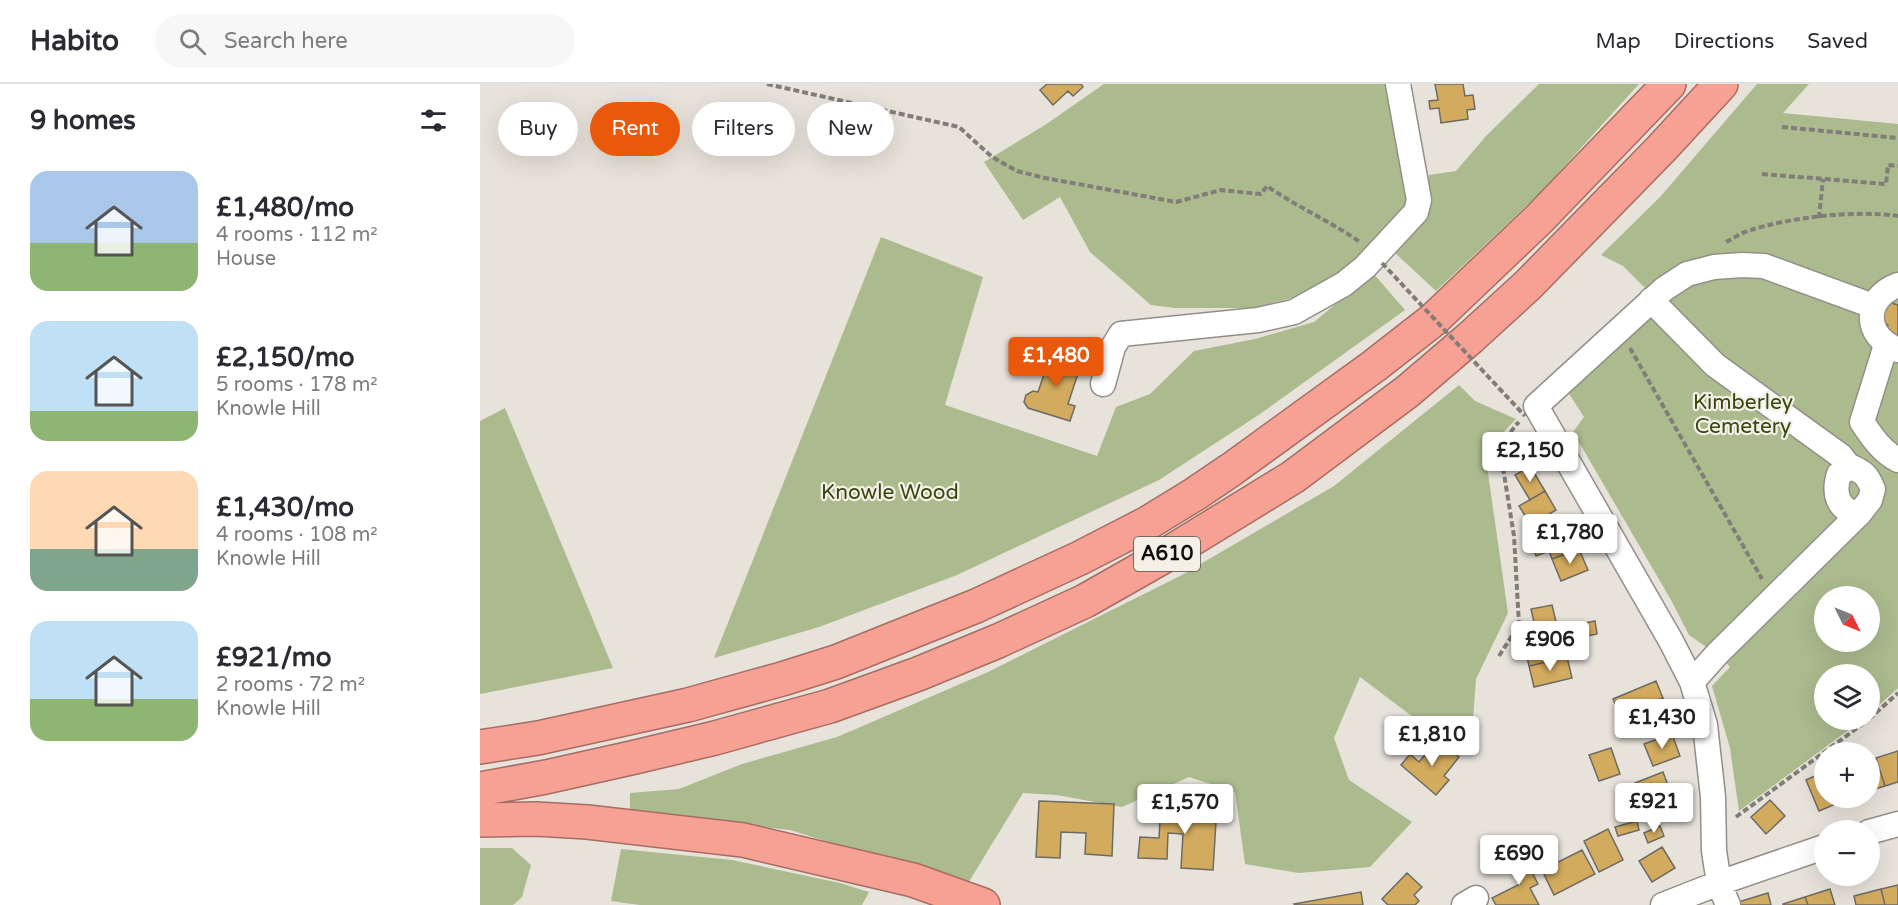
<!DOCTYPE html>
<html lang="en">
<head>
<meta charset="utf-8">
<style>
	:root { --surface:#fff; --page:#f7f7f7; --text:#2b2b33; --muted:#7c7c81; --line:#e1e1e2; --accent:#ea580c }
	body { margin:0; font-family:"Varela Round",sans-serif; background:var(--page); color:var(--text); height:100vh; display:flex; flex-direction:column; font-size:22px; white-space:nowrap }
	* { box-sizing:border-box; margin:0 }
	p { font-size:20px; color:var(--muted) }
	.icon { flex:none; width:33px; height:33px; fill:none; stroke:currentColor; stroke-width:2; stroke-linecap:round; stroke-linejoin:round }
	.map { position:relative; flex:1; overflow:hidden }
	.details { display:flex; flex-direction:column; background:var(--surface); width:480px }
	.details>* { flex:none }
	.guide { position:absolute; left:18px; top:18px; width:570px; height:54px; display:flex; gap:12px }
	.needle { width:39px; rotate:133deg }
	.buttons { position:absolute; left:1334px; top:502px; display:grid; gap:12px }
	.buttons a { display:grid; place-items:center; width:66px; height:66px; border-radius:50%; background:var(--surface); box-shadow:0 6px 24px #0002; font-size:30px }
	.price { position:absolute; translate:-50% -51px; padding:0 14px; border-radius:6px; background:#fff; color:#222; font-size:20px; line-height:39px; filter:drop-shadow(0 2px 3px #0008) }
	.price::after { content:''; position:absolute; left:50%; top:36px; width:18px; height:14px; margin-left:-9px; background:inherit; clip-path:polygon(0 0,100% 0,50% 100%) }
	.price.active { background:var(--accent); color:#fff }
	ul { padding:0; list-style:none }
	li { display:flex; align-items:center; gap:18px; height:150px; padding:0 30px }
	li span { display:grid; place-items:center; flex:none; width:168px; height:120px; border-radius:18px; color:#555 }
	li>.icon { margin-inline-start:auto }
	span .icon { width:72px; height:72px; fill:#fffc; stroke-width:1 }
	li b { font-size:26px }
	h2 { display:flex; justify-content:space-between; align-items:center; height:72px; padding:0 30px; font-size:26px }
	.chip { padding:0 21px; border-radius:27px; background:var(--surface); box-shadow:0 6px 24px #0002; font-size:21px; line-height:54px }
	.chip.active { background:var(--accent); color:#fff }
	header { display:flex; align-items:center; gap:36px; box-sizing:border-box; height:84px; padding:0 30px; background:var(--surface); border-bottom:2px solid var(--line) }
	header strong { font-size:28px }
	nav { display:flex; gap:33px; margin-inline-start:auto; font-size:21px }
	.search { width:420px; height:54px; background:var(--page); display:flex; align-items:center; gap:15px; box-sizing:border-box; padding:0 21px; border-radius:33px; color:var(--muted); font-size:22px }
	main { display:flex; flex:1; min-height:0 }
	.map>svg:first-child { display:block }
	.green { fill:#abbb8e; fill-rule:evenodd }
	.building { fill:#d3ab5e; stroke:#6e6b64; stroke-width:1.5 }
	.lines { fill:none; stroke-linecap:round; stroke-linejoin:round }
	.minor-casing { stroke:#938f88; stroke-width:27 }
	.highway-casing { stroke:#a66d64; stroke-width:36 }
	.path { stroke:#817d78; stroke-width:4; stroke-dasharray:6 3; stroke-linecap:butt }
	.minor { stroke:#fff; stroke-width:24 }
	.highway { stroke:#f7a094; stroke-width:33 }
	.path-bridge { stroke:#817d78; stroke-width:4; stroke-dasharray:6 3; stroke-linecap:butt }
	.labels { text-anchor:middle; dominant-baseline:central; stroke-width:4.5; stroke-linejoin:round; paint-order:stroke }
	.shield { fill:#f4efe7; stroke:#54524d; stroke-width:1.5 }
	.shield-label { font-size:20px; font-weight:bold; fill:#100e0b }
	.park-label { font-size:21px; fill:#37470e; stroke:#f4efe7 }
</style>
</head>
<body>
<header>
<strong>Habito</strong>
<div class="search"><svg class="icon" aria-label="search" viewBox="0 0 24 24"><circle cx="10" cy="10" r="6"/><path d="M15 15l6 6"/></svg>Search here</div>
<nav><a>Map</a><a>Directions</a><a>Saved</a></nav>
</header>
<main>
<section class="details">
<h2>9 homes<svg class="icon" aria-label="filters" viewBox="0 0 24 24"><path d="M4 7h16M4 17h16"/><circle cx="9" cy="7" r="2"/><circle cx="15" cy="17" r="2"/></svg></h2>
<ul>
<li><span style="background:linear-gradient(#a9c7e8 60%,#8fb573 0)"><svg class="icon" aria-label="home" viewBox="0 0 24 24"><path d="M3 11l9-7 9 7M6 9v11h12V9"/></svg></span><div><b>£1,480/mo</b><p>4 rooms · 112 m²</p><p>House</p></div></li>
<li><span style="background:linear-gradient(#bfe0f5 75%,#8fb573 0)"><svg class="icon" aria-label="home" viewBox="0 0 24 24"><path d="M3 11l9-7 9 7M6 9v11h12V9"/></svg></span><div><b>£2,150/mo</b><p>5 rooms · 178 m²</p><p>Knowle Hill</p></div></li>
<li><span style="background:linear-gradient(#ffd9b3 65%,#7fa58c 0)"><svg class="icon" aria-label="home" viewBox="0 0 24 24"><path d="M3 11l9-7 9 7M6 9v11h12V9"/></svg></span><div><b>£1,430/mo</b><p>4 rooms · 108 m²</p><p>Knowle Hill</p></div></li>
<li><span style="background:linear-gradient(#bfe0f5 65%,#8fb573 0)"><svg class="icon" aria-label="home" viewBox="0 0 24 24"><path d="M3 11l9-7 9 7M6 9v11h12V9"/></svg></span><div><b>£921/mo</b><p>2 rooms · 72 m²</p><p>Knowle Hill</p></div></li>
</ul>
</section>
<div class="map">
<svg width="1418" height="821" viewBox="0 0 1418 821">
	<rect width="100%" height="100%" fill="#e7e2da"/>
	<path class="green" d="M624 0H908L931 123 923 133 853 196 820 212 772 224H695L671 221 610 168 580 113 543 136 504 78 565 41Z
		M1059 0H1159L1061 108 956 207 913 167C944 140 946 131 949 91L976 87 1006 52Z
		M1277 0H1329L1303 29 1418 40V604L1389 630V591H1344V636H1382L1259 727 1250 664 1232 602 1250 583 1238 569H1235L1209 551 1191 516 1093 348 1104 333 1077 291 1165 204 1143 182 1121 171 1181 112ZM1344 513H1389V558H1344Z
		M401 153 503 193 465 321 617 372 636 323 670 310 714 267 775 255 834 238 893 189 925 226 780 330 679 396 477 491 339 543 234 574Z
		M979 301 995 317 1036 335 1005 368 1028 529 996 595 993 635 941 639 880 593 854 654 869 696 932 738 890 783 819 789 765 780 755 708 709 693 642 723 577 711 543 709 487 801 310 746 150 727V709L199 705 262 680 357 653 508 588 700 492 854 402Z
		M25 324 133 584 0 610V337Z
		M0 764H32L51 781 42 813 33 821H0Z
		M141 765 252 776 360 799 389 808 382 821H160L131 817Z"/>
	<path class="building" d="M567 0H601L603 3 593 12 588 7 573 21 560 6Z
		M955 0H983L985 12 993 11 995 25 987 26 988 35 961 39 959 24 950 25 949 17 958 16Z
		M1411 219 1418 221V253L1405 248 1408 241 1403 238 1404 224Z
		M572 267 602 277 588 320 595 322 590 337 548 324 544 318 546 311 553 307 558 308Z
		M1050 382 1065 407 1050 416 1035 391Z
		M1065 407 1076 426 1051 441 1039 422Z
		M1090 441 1099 465 1072 475 1069 467 1056 472 1053 462 1067 457 1065 451Z
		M1099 465 1108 486 1081 497 1072 475Z
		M1072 521 1077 542 1056 547 1051 525Z
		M1115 537 1117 550 1088 556 1086 543Z
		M1082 549 1087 573 1049 582 1047 573 1058 570 1055 554Z
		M1087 573 1092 594 1054 603 1049 582Z
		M1176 597 1183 614 1140 632 1133 615Z
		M1183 614 1193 638 1156 653 1152 644 1145 647 1140 632Z
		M1192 650 1200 672 1173 682 1164 660Z
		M958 655 979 673 964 692 969 696 956 711 921 681 930 670 939 678Z
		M1131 664 1140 690 1119 697 1109 671Z
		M1418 667V698L1405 702 1396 674Z
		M1396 674 1405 702 1389 707V677Z
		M1183 688 1196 722 1169 732 1167 728 1160 731 1155 720 1163 717 1155 699Z
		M1344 688V714H1370L1339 727 1326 696Z
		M1290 716 1305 732 1286 750 1271 733Z
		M559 717 634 720 632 772 605 770 606 749 581 748 580 774 556 773Z
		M681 719 737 722 733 786 701 784 703 750 688 749 687 775 658 774 660 753 679 754Z
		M1157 737 1159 746 1138 752 1135 743Z
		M1180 742 1184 752 1168 759 1164 749Z
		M1128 745 1143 776 1119 788 1104 757Z
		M1182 763 1195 784 1172 798 1159 777Z
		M1102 766 1115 790 1074 811 1062 786Z
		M1043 771 1058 800 1050 804 1059 821H1016L1012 814 1040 800 1029 778Z
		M927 789 942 803 934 811 939 817 935 821H908L902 815Z
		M1418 801V821H1405L1401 805Z
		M1350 805 1355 821H1328L1325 813Z
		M1401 805 1405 821H1376L1374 812Z
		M881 808 883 821H815L814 820Z
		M1288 809 1291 821H1255V819Z
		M1325 813 1328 821H1303V820Z"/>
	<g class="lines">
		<g class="minor-casing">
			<path id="minor" d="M1418 201C1383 214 1383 252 1418 266
				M1171 216 1235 281 1361 372C1371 386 1369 380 1381 388 1387 391 1390 399 1393 405L1390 416 1379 430C1357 426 1353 409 1359 390L1369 384
				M1406 261 1382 338C1392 353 1402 368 1418 376
				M623 300 633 263 641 250 778 236 814 228 864 200 885 183 936 128 939 116 918 0
				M1212 598 1238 569 1379 430
				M1389 748 1418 740
				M984 821 996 814
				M1183 821 1239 799 1344 763
				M1248 821 1239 799 1234 767 1233 713 1225 641 1212 598 1191 557 1056 322 1184 205 1207 190 1234 183 1262 181 1284 182 1393 222"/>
		</g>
		<g class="highway-casing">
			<path id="highway" d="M0 663 58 654 208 621 302 595 356 578 496 522 600 474 666 440 715 410 752 385 894 282 953 236 1059 135 1189 0
				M0 705 66 693 151 674 235 654 350 622 438 590 518 557 605 517 686 471 813 393 928 307 990 254 1048 201 1181 65 1241 0
				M0 736 56 735 107 738 263 756 433 796 503 821"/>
		</g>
		<path class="path" d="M287 0 479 43 512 73 537 87 565 94 696 118 741 106 781 110 787 102C817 123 850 137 880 158
			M1302 43 1418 54
			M1282 90 1406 100 1408 81 1418 82
			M1339 134 1343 95
			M1246 158C1254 154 1262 148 1271 146 1311 133 1376 126 1418 132
			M1150 264 1282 495
			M1019 572 1039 541 1034 452 1020 365C1028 356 1030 346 1039 338
			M1389 635 1418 609
			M1256 733 1388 636"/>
		<use href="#minor" class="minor"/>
		<use href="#highway" class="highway"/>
		<path class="path-bridge" d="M902 179 1045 332"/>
	</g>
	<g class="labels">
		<rect class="shield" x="654" y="453" width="66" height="34" rx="4.5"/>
		<g class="shield-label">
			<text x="687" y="470">A610</text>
		</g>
		<g class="park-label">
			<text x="1263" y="318">Kimberley<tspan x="1263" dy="24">Cemetery</tspan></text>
			<text x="410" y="408">Knowle Wood</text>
		</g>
	</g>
</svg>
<div class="buttons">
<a><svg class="needle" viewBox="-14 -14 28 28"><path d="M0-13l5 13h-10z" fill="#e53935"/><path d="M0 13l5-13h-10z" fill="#7c7c81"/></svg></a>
<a><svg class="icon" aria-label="layers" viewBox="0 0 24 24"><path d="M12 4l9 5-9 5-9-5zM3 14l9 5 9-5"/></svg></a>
<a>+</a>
<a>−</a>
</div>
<b class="price active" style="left:576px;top:304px">£1,480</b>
<b class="price" style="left:1050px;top:399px">£2,150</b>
<b class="price" style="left:1090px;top:481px">£1,780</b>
<b class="price" style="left:1070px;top:588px">£906</b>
<b class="price" style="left:1182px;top:666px">£1,430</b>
<b class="price" style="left:952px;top:683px">£1,810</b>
<b class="price" style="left:1174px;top:750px">£921</b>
<b class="price" style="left:705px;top:751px">£1,570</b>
<b class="price" style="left:1039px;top:802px">£690</b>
<div class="guide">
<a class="chip">Buy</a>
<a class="chip active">Rent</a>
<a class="chip">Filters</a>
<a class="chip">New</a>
</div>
</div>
</main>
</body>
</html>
